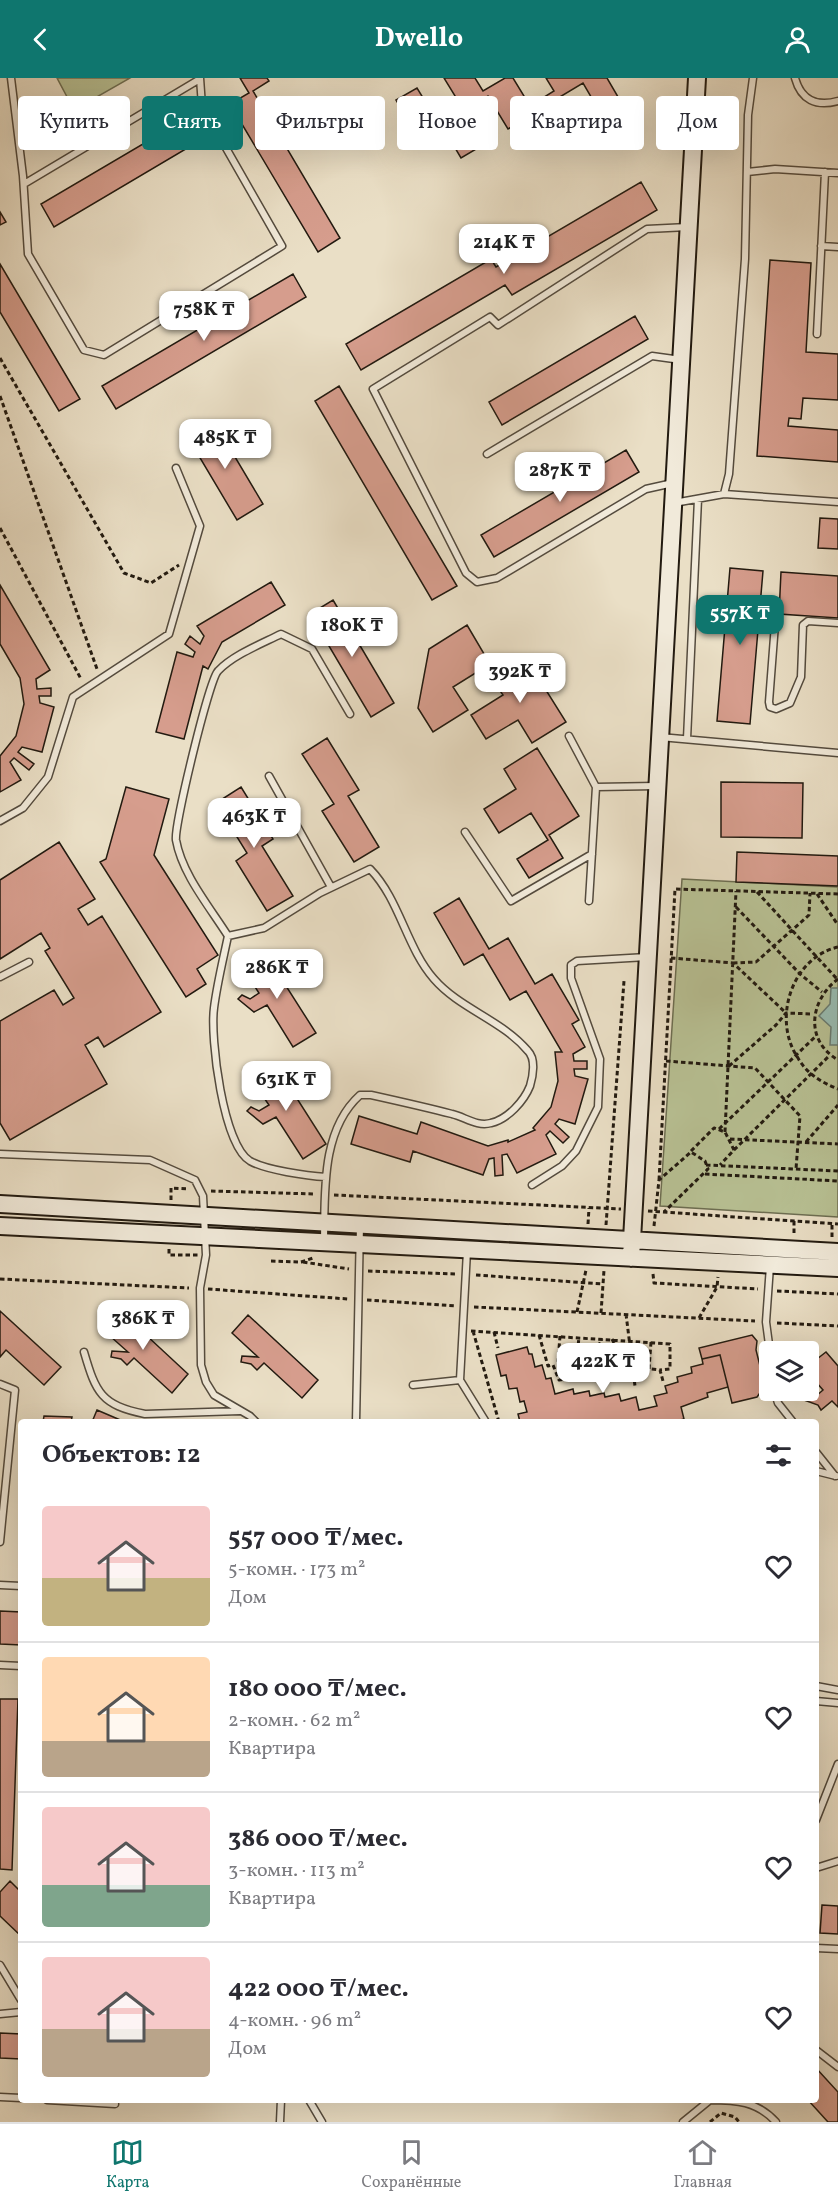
<!DOCTYPE html>
<html lang="ru">
<head>
<meta charset="utf-8">
<style>
	:root { --surface:#fff; --page:#f7f7f7; --text:#2b2b33; --muted:#7c7c81; --line:#e1e1e2; --accent:#0f766e }
	body { margin:0; font-family:Vollkorn,serif; background:var(--page); color:var(--text); height:100vh; display:flex; flex-direction:column; font-size:22px; white-space:nowrap }
	* { box-sizing:border-box; margin:0 }
	p { font-size:20px; color:var(--muted) }
	.icon { flex:none; width:33px; height:33px; fill:none; stroke:currentColor; stroke-width:2; stroke-linecap:round; stroke-linejoin:round }
	.map { position:relative; flex:1; overflow:hidden }
	.sheet { position:absolute; left:18px; top:1341px; width:801px; height:684px; display:flex; flex-direction:column; background:var(--surface); border-radius:6px; box-shadow:0 6px 24px #0002 }
	.sheet>* { flex:none }
	.hud { position:absolute; left:18px; top:18px; width:802px; height:54px; display:flex; gap:12px }
	.buttons { position:absolute; left:759px; top:1263px; display:grid; gap:12px }
	.buttons a { display:grid; place-items:center; width:60px; height:60px; border-radius:6px; background:var(--surface); box-shadow:0 6px 24px #0002; font-size:30px }
	.price { position:absolute; translate:-50% -51px; padding:0 14px; border-radius:12px; background:#fff; color:#222; font-size:20px; line-height:39px; filter:drop-shadow(0 2px 3px #0008) }
	.price::after { content:''; position:absolute; left:50%; top:36px; width:18px; height:14px; margin-left:-9px; background:inherit; clip-path:polygon(0 0,100% 0,50% 100%) }
	.price.current { background:var(--accent); color:#fff }
	ul { padding:0; list-style:none }
	li { display:flex; align-items:center; gap:18px; height:150px; padding:0 24px }
	li+li { border-top:2px solid var(--line) }
	li span { display:grid; place-items:center; flex:none; width:168px; height:120px; border-radius:6px; color:#555 }
	li>.icon { margin-inline-start:auto }
	span .icon { width:72px; height:72px; fill:#fffc; stroke-width:1 }
	li b { font-size:26px }
	h2 { display:flex; justify-content:space-between; align-items:center; height:72px; padding:0 24px; font-size:26px }
	.chip { padding:0 21px; border-radius:6px; background:var(--surface); box-shadow:0 6px 24px #0002; font-size:21px; line-height:54px }
	.chip.current { background:var(--accent); color:#fff }
	header { display:flex; justify-content:space-between; align-items:center; height:78px; padding:0 24px; background:var(--accent); color:#fff; font-size:27px; font-weight:700 }
	.menu { display:flex; justify-content:space-around; align-items:center; height:84px; border-top:2px solid var(--line); background:var(--surface); font-size:16px; color:var(--muted) }
	.menu a { display:grid; justify-items:center; gap:3px }
	.menu .current { color:var(--accent) }
	.map>svg:first-child { display:block }
	.green { fill:#b8c194; stroke:#6d6e52; stroke-width:1.5 }
	.water { fill:#98bdb3; stroke:#697c72; stroke-width:1.5 }
	.building { fill:#d69d8d; stroke:#221a10; stroke-width:1.5 }
	.lines { fill:none; stroke-linecap:round; stroke-linejoin:round }
	.lane-casing { stroke:#544b3e; stroke-width:9 }
	.secondary-casing { stroke:#221a10; stroke-width:20 }
	.path { stroke:#221a10; stroke-width:3; stroke-dasharray:4.5 3; stroke-linecap:butt }
	.lane { stroke:#f1eada; stroke-width:6 }
	.secondary { stroke:#f1eada; stroke-width:16 }
</style>
</head>
<body>
<header><svg class="icon" aria-label="back" viewBox="0 0 24 24"><path d="M15 5l-7 7 7 7"/></svg>Dwello<svg class="icon" aria-label="person" viewBox="0 0 24 24"><circle cx="12" cy="8" r="4"/><path d="M4 21q1-7 8-7t8 7"/></svg></header>
<div class="map">
<svg width="838" height="2044" viewBox="0 0 838 2044">
	<rect width="100%" height="100%" fill="#eadfc6"/>
	<filter id="stains"><feTurbulence type="fractalNoise" baseFrequency=".00333" numOctaves="4"/><feColorMatrix values="0 0 0 0 .2 0 0 0 0 .09 0 0 0 0 .02 0 0 0 .5 -.17"/></filter>
	<radialGradient id="worn" r=".72"><stop offset=".6" stop-color="#630" stop-opacity="0"/><stop offset="1" stop-color="#630" stop-opacity=".3"/></radialGradient>
	<path class="green" d="M57 0H130L74 32Z
		M682 801 838 809V1139L660 1128Z"/>
	<path class="water" d="M831 910H838V967H830L831 949 819 938 830 926Z"/>
	<path class="building" d="M240 0H267L269 3 253 13 340 160 318 174 230 26 249 15Z
		M444 0H475L483 13 505 0H513L530 28 554 13 546 0H607L621 24 601 36 583 5 558 20 576 51 554 64 536 34 508 51 488 18 463 33 483 67 461 80 441 46 418 59 396 22 417 10 436 41 460 26Z
		M187 40 201 62 54 149 41 126Z
		M641 104 657 132 512 217 505 207 361 292 346 266 491 181 496 189Z
		M0 134 6 144 0 147Z
		M770 182 811 185 806 274 838 276V322L803 320 801 341 789 340 788 348 838 352V384L757 378Z
		M0 186 80 321 59 333 0 234Z
		M293 196 306 219 116 331 102 308Z
		M635 238 648 261 502 347 489 324Z
		M339 308 457 508 432 522 315 323Z
		M213 342 263 426 237 442 187 358Z
		M626 372 639 394 494 479 481 457Z
		M820 440 838 441V471L818 470Z
		M730 490 763 493 750 646 717 643Z
		M781 494 838 498V540L779 536Z
		M271 504 285 527 222 564 208 591 203 588 184 661 156 654 177 574 193 579 195 574 185 566 190 558 200 566 204 558 197 548Z
		M0 507 50 592 36 601 37 611 51 610V618H39L40 625 54 629 42 674 22 669 18 674 34 686 29 692 14 680 10 684 21 702 0 714V678L16 658 24 626 20 600 0 566Z
		M333 522 394 625 371 639 310 536Z
		M467 547 490 586 453 609 468 632 433 654 418 630 429 571Z
		M524 577 566 644 532 665 518 642 486 661 471 637 503 617 490 598Z
		M327 660 359 712 348 718 379 769 354 784 322 733 334 726 302 676Z
		M537 670 579 738 549 757 563 780 529 800 517 781 548 762 531 735 499 755 484 731 516 711 504 691Z
		M721 704 803 705 802 760 721 759Z
		M126 709 169 721 154 777 218 877 197 891 206 906 186 919 100 784 106 781Z
		M241 709 273 761 262 768 293 818 267 833 236 783 247 775 216 725Z
		M59 764 95 821 78 831 88 847 102 838 161 934 104 969 98 959 85 967 107 1006 10 1062 0 1045V943L54 912 63 927 74 920 45 873 50 870 41 855 0 881V802Z
		M737 774 838 778V808L736 804Z
		M459 820 489 871 508 860 535 906 552 896 579 942 572 946 585 969 573 976 574 983H587V991H574L575 998 588 1001 575 1046 559 1041 555 1046 569 1059 563 1065 550 1053 546 1057 556 1076 517 1095 507 1076 502 1077 503 1097 495 1098 494 1080 489 1081 483 1097 413 1073 410 1084 351 1066 359 1038 417 1056 421 1044 488 1068 508 1062V1064L535 1052 533 1050 551 1029 558 1003 555 974H562L526 913 510 922 483 876 464 887 434 835Z
		M265 875 316 955 293 969 267 927 254 934 238 921 242 917 250 921 259 915 242 889Z
		M275 986 326 1066 303 1081 276 1039 263 1046 247 1033 251 1029 259 1033 269 1027 251 1001Z
		M118 1231 188 1296 172 1315 134 1280 127 1287 121 1281 111 1279 112 1273 128 1274 101 1250Z
		M0 1233 61 1289 44 1307 6 1272 0 1279Z
		M248 1237 318 1302 302 1320 264 1285 257 1292 251 1286 241 1284 242 1278 258 1279 232 1255Z
		M752 1257 757 1263 756 1272 765 1308 757 1319 732 1325 720 1277 702 1281 699 1270Z
		M527 1269 529 1276H532L535 1289 542 1287 546 1301 551 1300 555 1316 573 1311 574 1316 589 1313 590 1318 604 1315 605 1319 619 1316 621 1323 636 1319 639 1332 657 1328 654 1318 667 1315 665 1308 678 1304 677 1299 692 1295 691 1289 703 1286 702 1281 720 1277 728 1309 707 1315 708 1319 681 1329 684 1341 673 1344H520L518 1336 527 1334 524 1323 520 1324 517 1310 509 1311 506 1297 501 1298 496 1277Z
		M826 1274 838 1288V1329L832 1323 821 1332 818 1327 804 1322 806 1316 815 1319 823 1312 808 1295V1288Z
		M97 1332 125 1344H92Z
		M44 1338 72 1339 71 1344H43Z
		M0 1533 21 1534V1567L0 1566Z
		M0 1621H18L12 1792 0 1791Z
		M10 1803 21 1814V1858L0 1838V1814Z
		M822 1827 838 1828V1856L820 1855Z
		M0 1955 21 1956V1981L0 1980Z
		M816 1990 838 2014V2044H828L808 2022H816Z"/>
	<g class="lines">
		<g class="lane-casing">
			<path id="lane" d="M11 0 23 98 28 176 84 272 104 277 282 168 202 28 200 0
				M795 0C801 22 816 29 838 23
				M747 94 775 91 838 95
				M24 106 200 1
				M821 168 838 169
				M817 256 825 94
				M487 376 652 278 681 282
				M673 405 646 411 497 500 477 504 466 495 373 311 490 239 498 247 647 151 688 149
				M724 416 729 396 745 181 748 37 753 0
				M674 425 724 416 838 424
				M775 546 769 624 770 629 776 631 790 625 801 599 803 547 808 543 838 545
				M569 658 596 709 656 708
				M660 659 838 675
				M687 661 698 421
				M269 698 331 809
				M0 743 23 730 48 699 73 619 169 556 200 448 176 390
				M465 754 511 823 592 776
				M589 823 596 709
				M228 858 264 850 320 815 370 791C400 822 406 869 434 901 460 931 502 942 528 973 536 981 533 998 530 1008 524 1023 508 1041 491 1045 477 1049 465 1039 452 1036 425 1029 398 1023 371 1017H360C321 1052 325 1114 324 1162
				M0 899 29 884
				M0 1076 150 1082 195 1102 203 1118 206 1177 200 1210 201 1287 206 1304 214 1317 250 1338 256 1344
				M326 1099C307 1098 266 1092 250 1083 223 1067 210 960 214 930 217 906 223 882 228 858 209 828 182 796 176 762 174 748 209 602 218 593 233 577 261 566 281 556L312 571 350 636
				M532 1107 562 1088 576 1073 598 1029 600 981 571 900V887L577 883 647 879
				M84 1274C96 1315 101 1327 145 1336L240 1333
				M770 1274 766 1244 770 1188
				M460 1302 486 1344
				M0 1306 15 1312 0 1464
				M413 1307 460 1302 467 1173
				M774 1312 778 1325 793 1344
				M356 1344 360 1147
				M816 1374 835 1398
				M816 1393 836 1398
				M0 1507 21 1508
				M0 1587 21 1588
				M816 1608 838 1612
				M816 1623 838 1625
				M816 1742 838 1686
				M816 1790 838 1783
				M816 1870 838 1871
				M0 1887 21 1922
				M0 1936 21 1934
				M816 1972 838 1989
				M0 2019 21 2020
				M47 2022 115 2026
				M309 2022 322 2044
				M280 2044 281 2022
				M683 2044 710 2022C736 2022 757 2023 776 2044"/>
		</g>
		<g class="secondary-casing">
			<path id="secondary" d="M0 1126 838 1174
				M0 1148 838 1190
				M631 1180 697 0"/>
		</g>
		<path class="path" d="M0 280 124 495 151 505 179 487
			M0 318 97 591
			M0 450 81 601
			M757 814 837 901
			M817 816 838 847
			M736 829 800 896 822 914
			M838 869C791 880 772 942 798 980 807 996 821 1004 838 1011
			M671 880 733 885 786 935
			M733 885 756 884 809 837 810 815
			M838 901C810 922 804 962 838 982
			M666 983 755 990 800 1038 796 1091
			M729 988 776 947 786 935 813 936
			M719 1051 816 958
			M725 1054 736 813
			M730 1061 838 1066
			M806 1064 838 1027
			M734 1072 830 977
			M691 1073 714 1050 725 1054 734 1072 720 1087
			M706 1087 838 1093
			M705 1096 838 1103
			M659 1102 675 811 838 816
			M211 1113 315 1116
			M334 1117 621 1131
			M171 1122V1110L189 1111
			M648 1133 838 1146
			M794 1143V1157
			M588 1146 589 1130
			M606 1147 624 903
			M654 1148 659 1102 691 1074 705 1083 708 1091 664 1134
			M832 1159V1146
			M169 1171V1177H198
			M271 1183 301 1184 313 1180
			M303 1184 349 1191
			M368 1193 457 1196
			M653 1196 654 1205 758 1211
			M476 1197 603 1206
			M0 1201 189 1210
			M208 1211 348 1221
			M777 1213 838 1216
			M367 1222 456 1228
			M474 1229 755 1243
			M577 1234 586 1192
			M601 1235 604 1192
			M626 1236 635 1308
			M699 1240 717 1209 718 1199
			M777 1245 838 1248
			M471 1253 670 1266V1291L660 1292
			M473 1253 499 1344
			M494 1254 498 1270
			M539 1257 548 1288 553 1287 559 1302 566 1301 567 1289H633L660 1292 663 1303
			M560 1258 558 1283 567 1289
			M612 1261 618 1273 613 1289
			M576 1289 579 1259
			M601 1289 595 1275 602 1261
			M649 1291 651 1264
			M710 2044 721 2035 735 2039 739 2044"/>
		<use href="#lane" class="lane"/>
		<use href="#secondary" class="secondary"/>
	</g>
	<rect width="100%" height="100%" filter="url(#stains)"/>
	<rect width="100%" height="100%" fill="url(#worn)"/>
</svg>
<div class="buttons">
<a><svg class="icon" aria-label="layers" viewBox="0 0 24 24"><path d="M12 4l9 5-9 5-9-5zM3 14l9 5 9-5"/></svg></a>
</div>
<b class="price" style="left:504px;top:197px">214K ₸</b>
<b class="price" style="left:204px;top:264px">758K ₸</b>
<b class="price" style="left:225px;top:392px">485K ₸</b>
<b class="price" style="left:560px;top:425px">287K ₸</b>
<b class="price current" style="left:740px;top:568px">557K ₸</b>
<b class="price" style="left:352px;top:580px">180K ₸</b>
<b class="price" style="left:520px;top:626px">392K ₸</b>
<b class="price" style="left:254px;top:771px">463K ₸</b>
<b class="price" style="left:277px;top:922px">286K ₸</b>
<b class="price" style="left:286px;top:1034px">631K ₸</b>
<b class="price" style="left:143px;top:1273px">386K ₸</b>
<b class="price" style="left:603px;top:1316px">422K ₸</b>
<div class="hud">
<a class="chip">Купить</a>
<a class="chip current">Снять</a>
<a class="chip">Фильтры</a>
<a class="chip">Новое</a>
<a class="chip">Квартира</a>
<a class="chip">Дом</a>
</div>
<section class="sheet">
<h2>Объектов: 12<svg class="icon" aria-label="filters" viewBox="0 0 24 24"><path d="M4 7h16M4 17h16"/><circle cx="9" cy="7" r="2"/><circle cx="15" cy="17" r="2"/></svg></h2>
<ul>
<li><span style="background:linear-gradient(#f6c9c9 60%,#c2b280 0)"><svg class="icon" aria-label="home" viewBox="0 0 24 24"><path d="M3 11l9-7 9 7M6 9v11h12V9"/></svg></span><div><b>557 000 ₸/мес.</b><p>5-комн. · 173 m²</p><p>Дом</p></div><svg class="icon" aria-label="heart" viewBox="0 0 24 24"><path d="M12 20l-8-8c-3-5 5-10 8-4 3-6 11-1 8 4z"/></svg></li>
<li><span style="background:linear-gradient(#ffd9b3 70%,#b9a48a 0)"><svg class="icon" aria-label="home" viewBox="0 0 24 24"><path d="M3 11l9-7 9 7M6 9v11h12V9"/></svg></span><div><b>180 000 ₸/мес.</b><p>2-комн. · 62 m²</p><p>Квартира</p></div><svg class="icon" aria-label="heart" viewBox="0 0 24 24"><path d="M12 20l-8-8c-3-5 5-10 8-4 3-6 11-1 8 4z"/></svg></li>
<li><span style="background:linear-gradient(#f6c9c9 65%,#7fa58c 0)"><svg class="icon" aria-label="home" viewBox="0 0 24 24"><path d="M3 11l9-7 9 7M6 9v11h12V9"/></svg></span><div><b>386 000 ₸/мес.</b><p>3-комн. · 113 m²</p><p>Квартира</p></div><svg class="icon" aria-label="heart" viewBox="0 0 24 24"><path d="M12 20l-8-8c-3-5 5-10 8-4 3-6 11-1 8 4z"/></svg></li>
<li><span style="background:linear-gradient(#f6c9c9 60%,#b9a48a 0)"><svg class="icon" aria-label="home" viewBox="0 0 24 24"><path d="M3 11l9-7 9 7M6 9v11h12V9"/></svg></span><div><b>422 000 ₸/мес.</b><p>4-комн. · 96 m²</p><p>Дом</p></div><svg class="icon" aria-label="heart" viewBox="0 0 24 24"><path d="M12 20l-8-8c-3-5 5-10 8-4 3-6 11-1 8 4z"/></svg></li>
</ul>
</section>
</div>
<nav class="menu">
<a class="current"><svg class="icon" aria-label="map" viewBox="0 0 24 24"><path d="M3 6l6-2 6 2 6-2v14l-6 2-6-2-6 2zM9 4v14M15 6v14"/></svg>Карта</a>
<a><svg class="icon" aria-label="saved" viewBox="0 0 24 24"><path d="M7 4h10v16l-5-4-5 4z"/></svg>Сохранённые</a>
<a><svg class="icon" aria-label="home" viewBox="0 0 24 24"><path d="M3 11l9-7 9 7M6 9v11h12V9"/></svg>Главная</a>
</nav>
</body>
</html>
